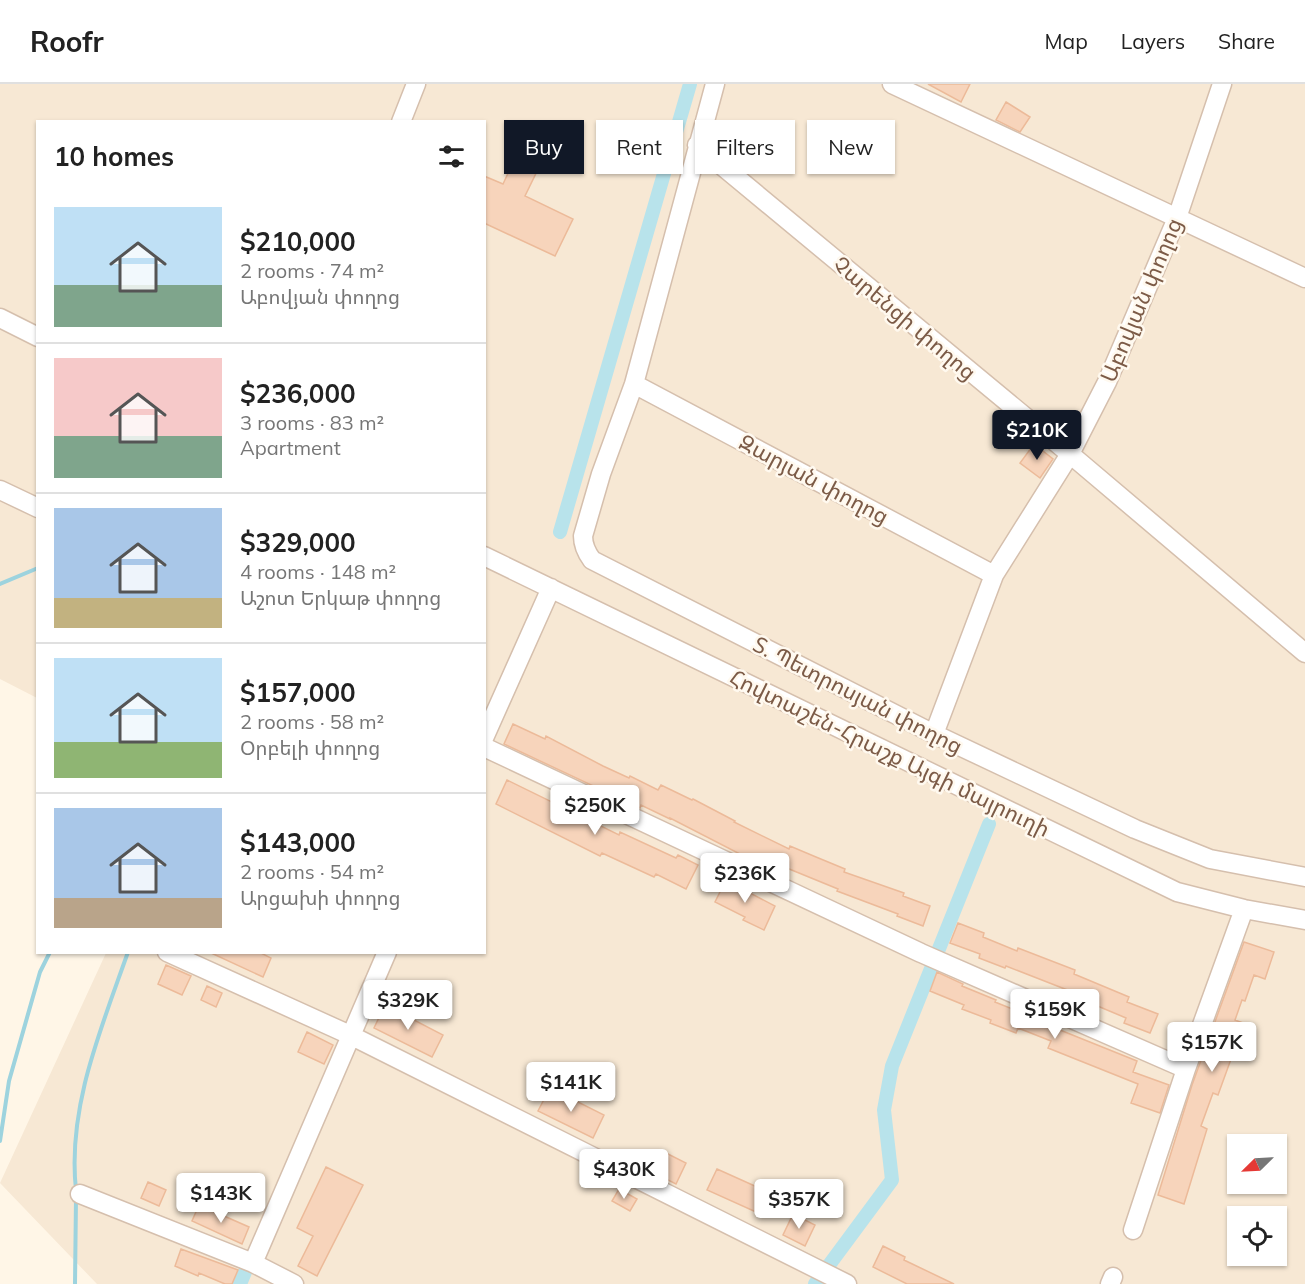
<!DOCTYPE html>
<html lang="en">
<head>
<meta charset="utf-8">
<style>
	:root { --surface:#fff; --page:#f2f2f2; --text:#222; --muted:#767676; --line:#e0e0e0; --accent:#111827 }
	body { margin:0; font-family:Mulish,"Noto Sans Armenian",sans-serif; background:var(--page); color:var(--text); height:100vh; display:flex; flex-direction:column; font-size:22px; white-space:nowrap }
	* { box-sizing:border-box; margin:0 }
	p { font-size:20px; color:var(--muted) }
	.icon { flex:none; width:33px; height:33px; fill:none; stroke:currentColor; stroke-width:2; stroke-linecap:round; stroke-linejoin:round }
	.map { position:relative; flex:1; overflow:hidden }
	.drawer { position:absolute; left:36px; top:36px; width:450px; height:834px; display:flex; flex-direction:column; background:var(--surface); border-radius:0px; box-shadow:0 2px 4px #0004 }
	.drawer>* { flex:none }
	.banner { position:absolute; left:504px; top:36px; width:570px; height:54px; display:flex; gap:12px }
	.needle { width:39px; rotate:246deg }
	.fabs { position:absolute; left:1227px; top:1050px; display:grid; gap:12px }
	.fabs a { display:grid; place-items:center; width:60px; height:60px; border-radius:0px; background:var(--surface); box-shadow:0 2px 4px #0004; font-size:30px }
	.price { position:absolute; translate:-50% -51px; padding:0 14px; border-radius:6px; background:#fff; color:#222; font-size:20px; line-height:39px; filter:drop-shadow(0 2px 3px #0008) }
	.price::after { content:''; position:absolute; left:50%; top:36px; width:18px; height:14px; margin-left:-9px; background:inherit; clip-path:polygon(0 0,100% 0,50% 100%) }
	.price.current { background:var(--accent); color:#fff }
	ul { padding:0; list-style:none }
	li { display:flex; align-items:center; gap:18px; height:150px; padding:0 18px }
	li+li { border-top:2px solid var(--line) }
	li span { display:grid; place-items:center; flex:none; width:168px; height:120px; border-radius:0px; color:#555 }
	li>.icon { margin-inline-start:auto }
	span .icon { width:72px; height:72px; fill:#fffc; stroke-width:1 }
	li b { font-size:26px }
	h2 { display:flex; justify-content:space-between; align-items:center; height:72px; padding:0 18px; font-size:26px }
	.pill { padding:0 21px; border-radius:0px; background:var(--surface); box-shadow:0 2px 4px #0004; font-size:21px; line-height:54px }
	.pill.current { background:var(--accent); color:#fff }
	header { display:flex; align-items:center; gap:36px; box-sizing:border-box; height:84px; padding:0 30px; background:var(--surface); border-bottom:2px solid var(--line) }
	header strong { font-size:28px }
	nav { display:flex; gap:33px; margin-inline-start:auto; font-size:21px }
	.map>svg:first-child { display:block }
	.residential { fill:#f7e8d4; fill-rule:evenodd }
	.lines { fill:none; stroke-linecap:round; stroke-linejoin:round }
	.stream { stroke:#9dd3de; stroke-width:4 }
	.canal { stroke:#b8e3eb; stroke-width:14 }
	.building { fill:#f7d4bb; stroke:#ecba99; stroke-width:1.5 }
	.minor-casing { stroke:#d5bfad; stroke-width:21 }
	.minor { stroke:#fff; stroke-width:18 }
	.labels { text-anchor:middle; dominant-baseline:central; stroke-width:5; stroke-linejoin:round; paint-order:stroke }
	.street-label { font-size:22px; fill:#7c5b47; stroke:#fff9ef }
</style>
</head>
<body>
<header>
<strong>Roofr</strong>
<nav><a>Map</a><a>Layers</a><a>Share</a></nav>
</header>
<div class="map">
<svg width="1305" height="1200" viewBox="0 0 1305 1200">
	<rect width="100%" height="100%" fill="#fff6e7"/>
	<path class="residential" d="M0 0H1305V1200H97L0 1099 106 869 484 868V38H38L37 614 0 595ZM1238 1060H1276V1100H1238ZM1238 1132H1276V1172H1238Z"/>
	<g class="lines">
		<path class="stream" d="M0 500 38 484
			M0 1057 9 997 40 888 50 868
			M76 1106C67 1024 101 945 128 868
			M75 1200 76 1114"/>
		<path class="canal" d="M560 448 690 0
			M240 1200 245 1188
			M815 1200 892 1096 884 1026 892 982 989 740"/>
	</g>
	<path class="building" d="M928 0H970L961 18Z
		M1006 18 1030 33 1020 48 996 36Z
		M518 68 541 79 525 112 573 135 555 172 484 139V92L503 100Z
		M1034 360 1053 375 1040 394 1020 379Z
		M513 640 545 655 546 652 603 682 629 694 630 692 658 706 661 701 692 716 693 715 735 737 734 738 789 765 790 762 816 773 845 785 844 788 904 809 903 812 930 822 923 842 897 832 898 830 837 807 838 805 777 780 773 787 670 734V735L641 721 640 724 504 660Z
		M507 696 619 751 620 748 676 774 678 771 698 781 686 805 656 790 654 793 602 769 600 772 496 720Z
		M727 794 747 804 746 807 775 822 764 846 743 836 745 833 715 818Z
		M958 839 984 849 983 853 1017 867 1018 864 1075 886 1074 890 1129 913 1127 918 1158 930 1150 949 1124 939 1126 934 1069 910 1070 907 1006 882 1005 884 979 874 980 870 950 859Z
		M1244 858 1274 868 1265 895 1254 891 1245 917 1242 916 1235 936 1243 939 1239 953 1218 1011 1213 1009 1201 1042 1207 1045 1184 1120 1158 1111 1192 1001Z
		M209 868H259L271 874 263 893Z
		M166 881 191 892 182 911 158 900Z
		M937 888 963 900 962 902 996 916 995 918 1030 932 1031 929 1056 940 1055 944 1137 977 1133 988 1169 1001 1160 1029 1131 1019 1138 1000 1048 964 1051 957 1018 944 1016 949 990 939 991 936 962 925 964 921 930 907Z
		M207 902 222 909 216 923 201 916Z
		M385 921 443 951 432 973 374 944Z
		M307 948 333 961 324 980 298 968Z
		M550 1004 604 1031 593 1054 538 1027Z
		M664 1068 686 1079 676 1100 654 1089Z
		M326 1083 363 1101 317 1192 298 1182 313 1152 297 1144Z
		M717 1085 766 1107 756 1128 707 1106Z
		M148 1098 166 1106 159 1122 141 1114Z
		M619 1105 637 1115 630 1127 612 1117Z
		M199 1121 249 1143 242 1160 192 1137Z
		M793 1130 815 1141 805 1162 783 1151Z
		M883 1162 905 1173 904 1176 954 1200H907L873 1183Z
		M181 1165 238 1186 232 1200H225L199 1189 198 1192 175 1182Z"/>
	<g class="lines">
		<g class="minor-casing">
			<path id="minor" d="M715 0 634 300 601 390 583 452C583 461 586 468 592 476L934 650 1135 745 1210 775 1305 793
				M892 0 1305 194
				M401 38 416 0
				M697 61 1070 370 1305 569
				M0 234 38 253
				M634 300 994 491
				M0 406 38 424
				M484 472 1177 808 1244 825 1305 836
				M934 650 994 491 1070 370 1107 298 1177 134 1222 0
				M484 654 551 504
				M484 663 921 869 1186 985
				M167 868 350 951 847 1200
				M80 1110 253 1179 294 1200
				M1133 1146 1186 985 1244 825
				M253 1179 387 868
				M1110 1200 1113 1193"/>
		</g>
		<use href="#minor" class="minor"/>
	</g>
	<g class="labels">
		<g class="street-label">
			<text transform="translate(1141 216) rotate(-67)">Աբովյան փողոց</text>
			<text transform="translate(905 234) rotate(40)">Չարենցի փողոց</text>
			<text transform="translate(814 395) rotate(28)">Զարյան փողոց</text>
			<text transform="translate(858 611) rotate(27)">Տ. Պետրոսյան փողոց</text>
			<text transform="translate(890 669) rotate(26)">Հովտաշեն-Հրաշք Այգի մայրուղի</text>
		</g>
	</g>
</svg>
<div class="fabs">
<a><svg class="needle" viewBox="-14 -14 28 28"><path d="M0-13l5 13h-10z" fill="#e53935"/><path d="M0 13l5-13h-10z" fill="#767676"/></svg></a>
<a><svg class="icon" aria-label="locate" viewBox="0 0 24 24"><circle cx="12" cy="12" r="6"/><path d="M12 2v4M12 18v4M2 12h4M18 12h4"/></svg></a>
</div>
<b class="price current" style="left:1037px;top:377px">$210K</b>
<b class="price" style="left:595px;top:752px">$250K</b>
<b class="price" style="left:745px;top:820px">$236K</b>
<b class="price" style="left:408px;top:947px">$329K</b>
<b class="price" style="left:1055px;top:956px">$159K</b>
<b class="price" style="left:1212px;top:989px">$157K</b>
<b class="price" style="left:571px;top:1029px">$141K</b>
<b class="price" style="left:624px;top:1116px">$430K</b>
<b class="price" style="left:221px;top:1140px">$143K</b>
<b class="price" style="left:799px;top:1146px">$357K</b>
<div class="banner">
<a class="pill current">Buy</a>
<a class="pill">Rent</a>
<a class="pill">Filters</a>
<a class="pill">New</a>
</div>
<section class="drawer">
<h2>10 homes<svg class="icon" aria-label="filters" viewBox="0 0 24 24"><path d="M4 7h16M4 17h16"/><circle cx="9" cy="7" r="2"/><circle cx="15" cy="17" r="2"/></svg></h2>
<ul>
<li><span style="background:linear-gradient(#bfe0f5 65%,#7fa58c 0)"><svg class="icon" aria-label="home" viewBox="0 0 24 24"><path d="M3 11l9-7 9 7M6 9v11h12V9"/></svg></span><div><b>$210,000</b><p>2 rooms · 74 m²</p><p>Աբովյան փողոց</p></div></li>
<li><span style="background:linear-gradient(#f6c9c9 65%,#7fa58c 0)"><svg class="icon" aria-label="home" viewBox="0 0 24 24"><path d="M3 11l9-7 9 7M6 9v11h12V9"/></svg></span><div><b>$236,000</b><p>3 rooms · 83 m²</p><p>Apartment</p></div></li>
<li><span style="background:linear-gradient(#a9c7e8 75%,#c2b280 0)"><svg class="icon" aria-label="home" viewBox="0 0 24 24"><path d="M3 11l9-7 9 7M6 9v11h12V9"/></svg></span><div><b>$329,000</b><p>4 rooms · 148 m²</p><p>Աշոտ Երկաթ փողոց</p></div></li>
<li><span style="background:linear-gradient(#bfe0f5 70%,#8fb573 0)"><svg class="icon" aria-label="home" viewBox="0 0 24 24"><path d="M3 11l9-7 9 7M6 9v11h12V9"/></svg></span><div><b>$157,000</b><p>2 rooms · 58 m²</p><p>Օրբելի փողոց</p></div></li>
<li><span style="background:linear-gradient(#a9c7e8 75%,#b9a48a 0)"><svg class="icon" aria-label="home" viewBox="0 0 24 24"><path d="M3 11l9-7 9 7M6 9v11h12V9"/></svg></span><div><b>$143,000</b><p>2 rooms · 54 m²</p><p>Արցախի փողոց</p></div></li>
</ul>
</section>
</div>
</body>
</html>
